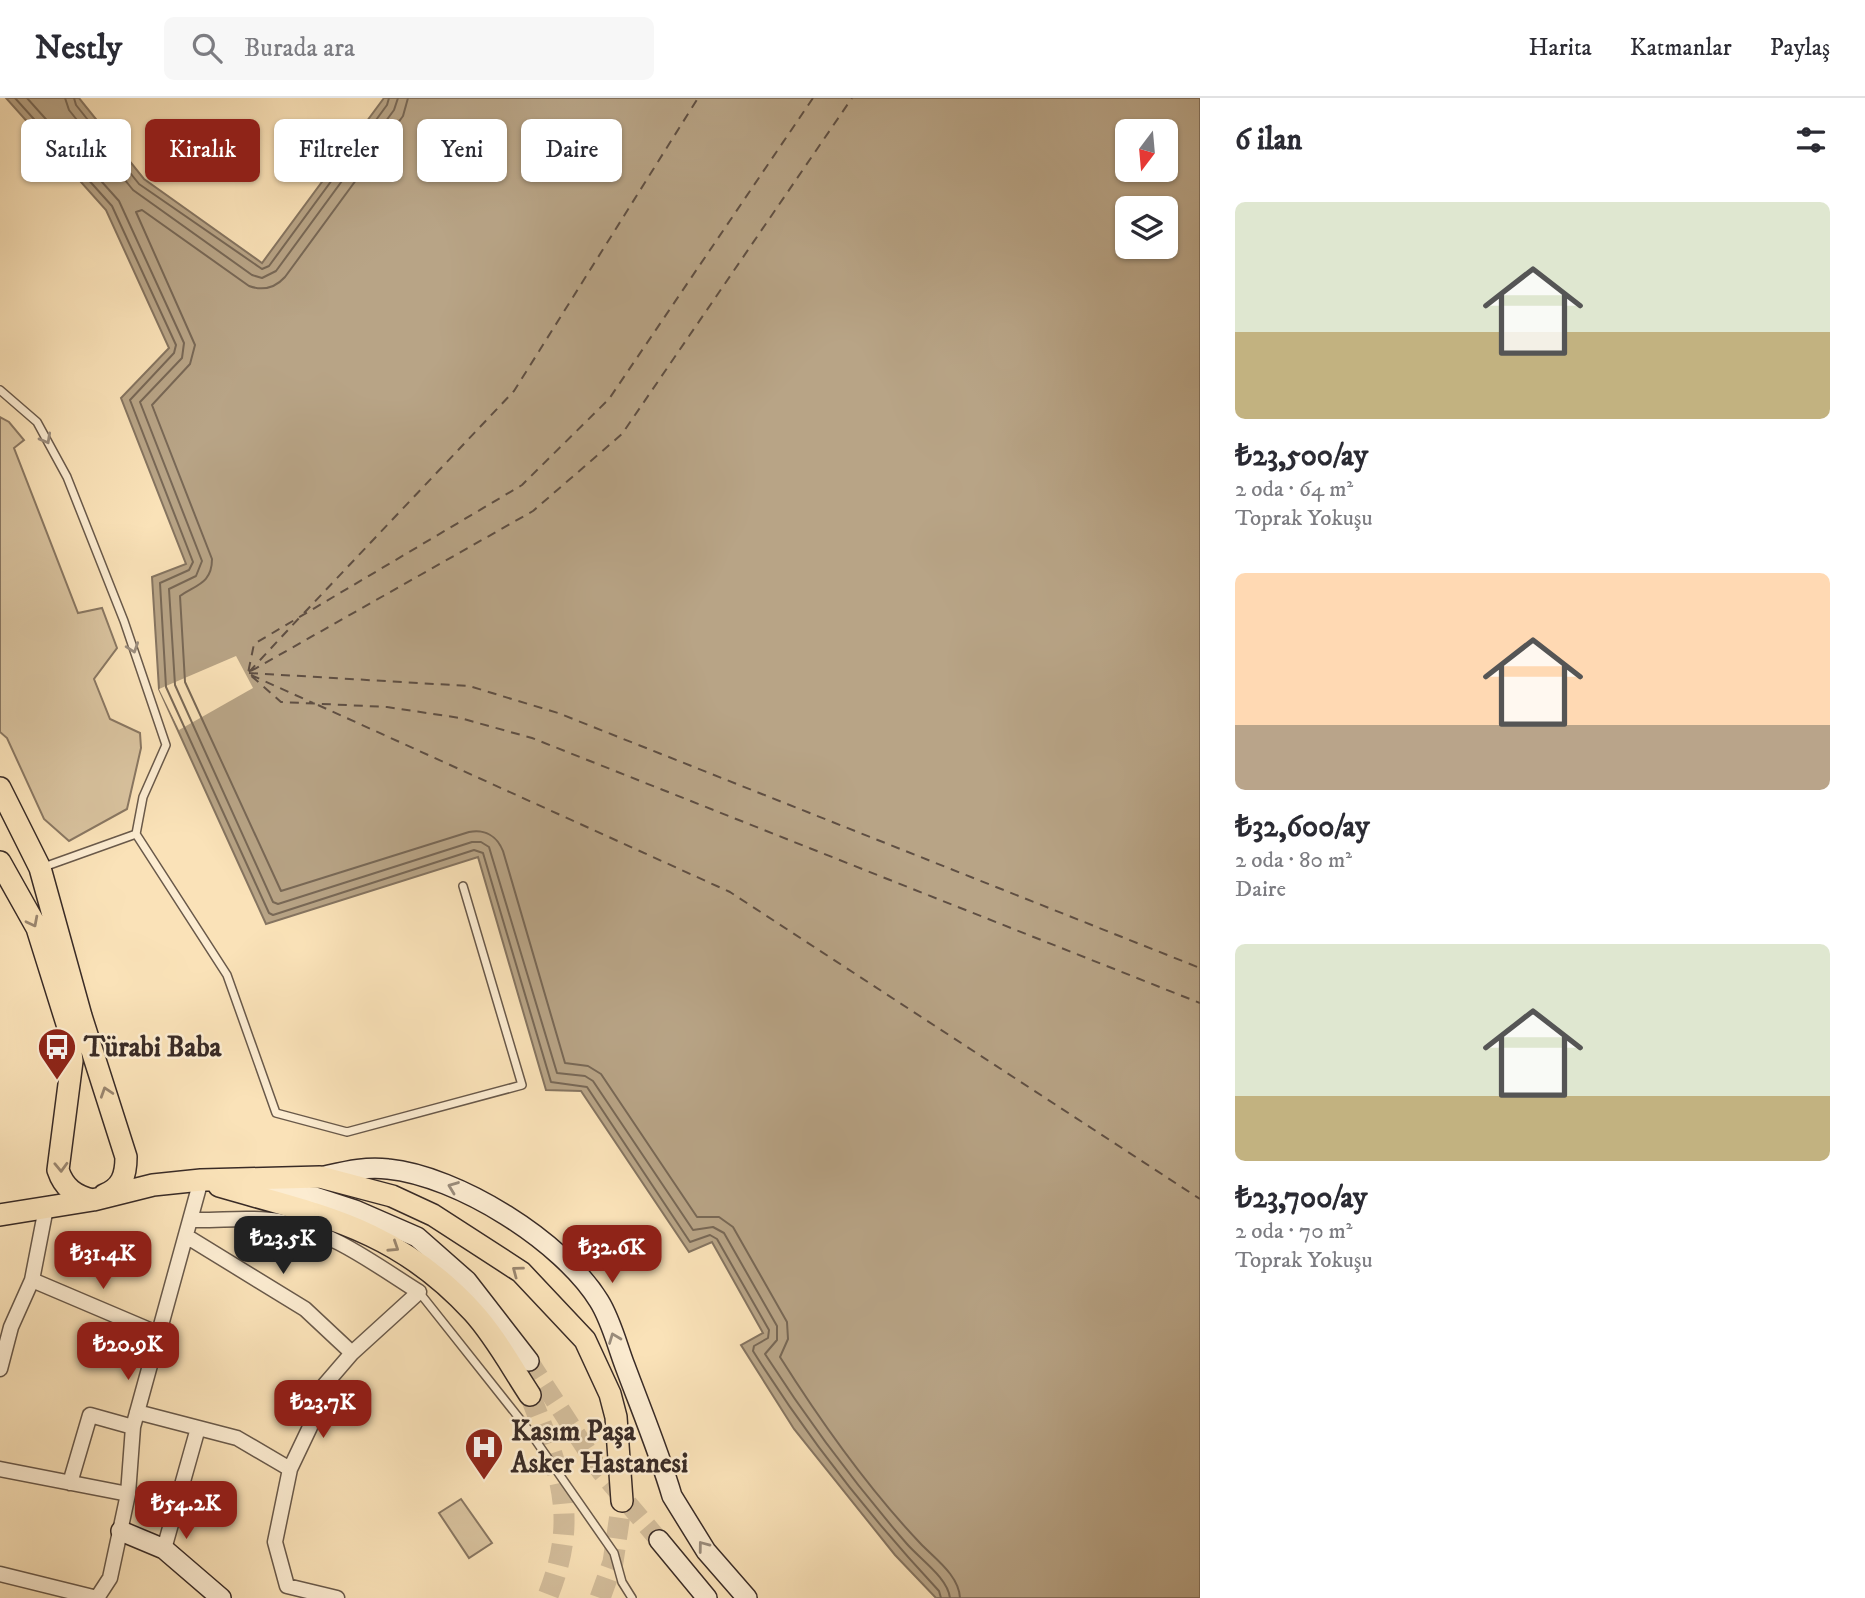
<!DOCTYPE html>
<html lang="tr">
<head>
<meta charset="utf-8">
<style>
	:root { --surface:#fff; --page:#f7f7f7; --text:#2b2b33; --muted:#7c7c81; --line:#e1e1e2; --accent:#8f2418 }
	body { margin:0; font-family:"IM FELL DW Pica",serif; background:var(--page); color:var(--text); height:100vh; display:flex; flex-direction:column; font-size:26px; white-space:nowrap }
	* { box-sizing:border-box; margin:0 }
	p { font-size:23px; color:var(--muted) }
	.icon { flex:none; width:38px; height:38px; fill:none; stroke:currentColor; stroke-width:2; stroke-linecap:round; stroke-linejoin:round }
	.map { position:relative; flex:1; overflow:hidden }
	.sheet { display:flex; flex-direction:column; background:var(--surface); width:665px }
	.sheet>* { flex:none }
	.hud { position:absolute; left:21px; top:21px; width:665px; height:63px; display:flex; gap:14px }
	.needle { width:46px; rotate:196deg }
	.controls { position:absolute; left:1115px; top:21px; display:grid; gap:14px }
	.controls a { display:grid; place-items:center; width:63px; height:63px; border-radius:10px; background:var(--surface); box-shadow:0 2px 5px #0004; font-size:35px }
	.price { position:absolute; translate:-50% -60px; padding:0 16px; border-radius:14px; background:var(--accent); color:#fff; font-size:23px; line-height:46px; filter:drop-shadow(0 2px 4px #0008) }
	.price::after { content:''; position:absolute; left:50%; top:42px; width:21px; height:16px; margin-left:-10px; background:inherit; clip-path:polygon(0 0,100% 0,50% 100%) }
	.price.current { background:#222; color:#fff }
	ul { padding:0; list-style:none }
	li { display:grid; align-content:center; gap:14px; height:371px; padding:0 35px }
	li span { display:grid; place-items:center; height:217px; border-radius:10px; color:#555 }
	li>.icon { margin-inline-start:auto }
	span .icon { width:126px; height:126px; fill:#fffc; stroke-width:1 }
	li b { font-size:30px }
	h2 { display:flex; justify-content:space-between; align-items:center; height:84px; padding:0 35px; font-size:30px }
	.chip { padding:0 24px; border-radius:10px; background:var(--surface); box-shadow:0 2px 5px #0004; font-size:24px; line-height:63px }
	.chip.current { background:var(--accent); color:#fff }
	header { display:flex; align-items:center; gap:42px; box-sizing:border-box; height:98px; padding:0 35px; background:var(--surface); border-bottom:2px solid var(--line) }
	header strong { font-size:33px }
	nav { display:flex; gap:38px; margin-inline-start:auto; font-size:24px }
	.search { width:490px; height:63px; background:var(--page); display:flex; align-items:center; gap:18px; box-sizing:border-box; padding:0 24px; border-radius:10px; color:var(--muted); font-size:26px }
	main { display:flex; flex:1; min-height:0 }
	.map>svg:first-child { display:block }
	.green { fill:#d9c39f; stroke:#897762; stroke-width:2 }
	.water { fill:#b8a486; stroke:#857460; stroke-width:2; fill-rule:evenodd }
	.pier { fill:#fae2b8 }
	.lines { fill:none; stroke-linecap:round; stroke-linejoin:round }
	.shore { stroke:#786856; stroke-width:2 }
	.ferry { stroke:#5f4f43; stroke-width:2; stroke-dasharray:9 7; stroke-linecap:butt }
	.secondary-tunnel { stroke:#d3bd9b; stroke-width:19; stroke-dasharray:19 10; stroke-linecap:butt }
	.primary-tunnel { stroke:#d3bd9b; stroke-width:21; stroke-dasharray:21 10; stroke-linecap:butt }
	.lane-casing { stroke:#69594a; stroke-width:10 }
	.street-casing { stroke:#69594a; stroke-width:17 }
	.secondary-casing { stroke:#392b26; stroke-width:22 }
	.primary-casing { stroke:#392b26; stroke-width:24 }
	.lane { stroke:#fcecd1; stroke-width:7 }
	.street { stroke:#fcecd1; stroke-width:14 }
	.secondary { stroke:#fcecd1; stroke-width:19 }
	.primary { stroke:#fae2b8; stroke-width:21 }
	.oneway { stroke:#9a8c7c }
	.oneway2 { stroke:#9a866f }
	.labels { text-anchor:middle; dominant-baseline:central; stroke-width:5; stroke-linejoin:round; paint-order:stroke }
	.poi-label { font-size:28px; font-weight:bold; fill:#392b26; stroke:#fcecd1; text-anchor:start }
</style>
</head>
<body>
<header>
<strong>Nestly</strong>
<div class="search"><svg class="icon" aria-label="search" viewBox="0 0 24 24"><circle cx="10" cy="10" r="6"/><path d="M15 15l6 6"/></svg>Burada ara</div>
<nav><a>Harita</a><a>Katmanlar</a><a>Paylaş</a></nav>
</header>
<main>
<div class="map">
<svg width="1200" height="1500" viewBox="0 0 1200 1500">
	<rect width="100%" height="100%" fill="#fae2b8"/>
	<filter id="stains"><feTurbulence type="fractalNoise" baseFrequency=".00286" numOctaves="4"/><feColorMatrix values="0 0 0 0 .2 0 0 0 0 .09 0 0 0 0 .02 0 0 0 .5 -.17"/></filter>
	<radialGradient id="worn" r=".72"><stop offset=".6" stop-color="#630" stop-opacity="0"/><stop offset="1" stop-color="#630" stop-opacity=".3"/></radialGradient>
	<path class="green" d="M0 319 9 324 24 342 14 350 78 515 102 510 117 550 94 581 110 621 140 635 141 650 127 711 69 743 44 721 7 640 0 634Z
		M461 1401 492 1445 469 1460 439 1415Z"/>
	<path class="water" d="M6 0H79L144 81 262 165 384 0H1200V1500H936L895 1457 794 1331 741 1247 763 1235 712 1144 689 1154 581 993 546 992 478 759 266 826 159 591 152 479 186 466 121 300 169 250 106 112ZM1127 33H1166V72H1127ZM1127 110H1166V149H1127Z"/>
	<path class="pier" d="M236 558 253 590 179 632 159 591Z"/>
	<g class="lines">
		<path class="shore" d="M15 0 112 108 176 247 174 255 130 302 193 464 189 472 160 485 166 589 269 815 273 817 474 752 483 755 551 984 587 989 690 1144 710 1137 717 1141 769 1232 768 1240 754 1248 753 1253C807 1339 869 1418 939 1493L941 1500
			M27 0 119 103 184 245 182 260 140 304 202 463 196 478 169 491 175 587 273 804 278 806 472 744H481L489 749 557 975 585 978 593 983 693 1132 713 1129 724 1135 777 1228V1242L765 1256C808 1323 855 1386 907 1446 920 1461 948 1480 950 1500
			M65 0 69 12 133 92 252 177 262 180 276 173 394 12 398 0
			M74 0 76 7 139 86 262 171 269 168 387 7 389 0
			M408 0 403 18 285 179C275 190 263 193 249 188L142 112 136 114 195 247 190 266 152 307 212 461C212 486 195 487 180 498L185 584 281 793 469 734C485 731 497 738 503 753L565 965 588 968 601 976 697 1119H719L733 1129 787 1224 788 1241 780 1259C821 1324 867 1389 920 1445 934 1460 959 1477 960 1500"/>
		<path class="ferry" d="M813 0 609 301 522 387 254 546 248 575 281 604 387 609 460 620 532 640 1200 905
			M304 515 514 293 698 0
			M251 573 533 413 622 336 852 0
			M249 574 300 519
			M249 575 469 588 558 615 1200 870
			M251 577 313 605
			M318 607 730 794 1200 1101"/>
		<path class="secondary-tunnel" d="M529 1263 601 1374 659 1442"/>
		<path class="primary-tunnel" d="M530 1297C560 1374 580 1419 547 1500
			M600 1500 613 1464 622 1403"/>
		<g class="lane-casing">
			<path id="lane" d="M0 292 37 324 67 379 124 523 166 647 143 699 136 736 227 877 276 1015 347 1034 522 987 463 788
				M41 770 136 736
				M419 1194 527 1330 614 1455 622 1484 632 1500"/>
		</g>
		<g class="street-casing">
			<path id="street" d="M191 1122C219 1123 251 1118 278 1123 330 1132 376 1167 419 1194L352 1255 315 1298 310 1329 290 1371 275 1444 287 1488 337 1500
				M186 1138 305 1211 352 1255
				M32 1182 159 1236
				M0 1271 11 1229 32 1182 46 1110
				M137 1314 237 1340 290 1371
				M0 1371 128 1396
				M70 1385 90 1317 133 1329
				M164 1451 198 1330
				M0 1476 97 1500
				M97 1500 110 1480 128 1396 133 1329 201 1082"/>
		</g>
		<g class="secondary-casing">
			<path id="secondary" d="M320 1079C343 1074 364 1068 388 1071 458 1078 562 1143 599 1203 611 1222 617 1247 625 1268 641 1311 659 1354 672 1398L706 1453 747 1500
				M264 1095 315 1099 355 1112 417 1139 467 1183 529 1263
				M121 1433 164 1451 221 1500
				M659 1442 707 1500"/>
		</g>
		<g class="primary-casing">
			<path id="primary" d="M0 690 40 770 81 918 126 1059C126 1077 122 1090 104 1097
				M0 764 37 830 68 929 72 963 58 1072C64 1090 75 1098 93 1102
				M219 1088C322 1118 396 1130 473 1214 495 1238 512 1270 530 1297
				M0 1117 93 1102 153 1087 201 1082 320 1079 392 1098 433 1117 521 1174 585 1242 610 1296 616 1319 622 1403"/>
		</g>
		<use href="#lane" class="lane"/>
		<use href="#street" class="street"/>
		<use href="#secondary" class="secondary"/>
		<use href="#primary" class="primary"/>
	</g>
	<defs><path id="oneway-chevron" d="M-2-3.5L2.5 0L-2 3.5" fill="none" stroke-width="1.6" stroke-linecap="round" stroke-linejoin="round" transform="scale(1.75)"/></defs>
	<g class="oneway">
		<use href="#oneway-chevron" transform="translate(46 341) rotate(61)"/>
		<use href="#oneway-chevron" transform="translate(133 550) rotate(71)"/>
		<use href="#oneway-chevron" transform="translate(453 1089) rotate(-159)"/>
		<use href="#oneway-chevron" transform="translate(614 1240) rotate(-111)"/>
		<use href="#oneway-chevron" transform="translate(703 1448) rotate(-127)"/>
	</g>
	<g class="oneway2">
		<use href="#oneway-chevron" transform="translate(33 824) rotate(63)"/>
		<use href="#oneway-chevron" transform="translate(106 994) rotate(-108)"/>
		<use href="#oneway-chevron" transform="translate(61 1069) rotate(88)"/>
		<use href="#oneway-chevron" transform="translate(394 1149) rotate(33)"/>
		<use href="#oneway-chevron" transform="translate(517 1173) rotate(-143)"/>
	</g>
	<defs>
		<g id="bus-pin" transform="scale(2.0125)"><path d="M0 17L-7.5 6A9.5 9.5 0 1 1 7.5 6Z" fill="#8f2418" stroke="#fcecd1"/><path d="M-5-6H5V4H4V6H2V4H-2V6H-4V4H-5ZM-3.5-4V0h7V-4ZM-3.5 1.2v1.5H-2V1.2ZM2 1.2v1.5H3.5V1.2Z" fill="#fff"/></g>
		<g id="hospital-pin" transform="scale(2.0125)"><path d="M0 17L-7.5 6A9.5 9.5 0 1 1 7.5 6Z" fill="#8f2418" stroke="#fcecd1"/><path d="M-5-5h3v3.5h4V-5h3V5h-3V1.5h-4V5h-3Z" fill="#fff"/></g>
	</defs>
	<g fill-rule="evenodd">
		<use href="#bus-pin" x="57" y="949"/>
		<use href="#hospital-pin" x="484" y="1349"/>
	</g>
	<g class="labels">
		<g class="poi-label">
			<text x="84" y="949">Türabi Baba</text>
			<text x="511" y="1333">Kasım Paşa<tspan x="511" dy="32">Asker Hastanesi</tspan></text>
		</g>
	</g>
	<rect width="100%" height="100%" filter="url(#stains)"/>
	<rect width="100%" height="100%" fill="url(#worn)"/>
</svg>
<div class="controls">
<a><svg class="needle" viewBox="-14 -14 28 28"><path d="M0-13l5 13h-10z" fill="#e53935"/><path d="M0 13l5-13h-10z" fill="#7c7c81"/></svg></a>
<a><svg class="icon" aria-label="layers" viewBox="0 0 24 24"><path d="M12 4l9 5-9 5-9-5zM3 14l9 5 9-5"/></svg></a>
</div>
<b class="price current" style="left:283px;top:1178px">₺23.5K</b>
<b class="price" style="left:612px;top:1187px">₺32.6K</b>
<b class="price" style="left:103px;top:1193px">₺31.4K</b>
<b class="price" style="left:128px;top:1284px">₺20.9K</b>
<b class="price" style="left:323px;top:1342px">₺23.7K</b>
<b class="price" style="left:186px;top:1443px">₺54.2K</b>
<div class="hud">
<a class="chip">Satılık</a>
<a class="chip current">Kiralık</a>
<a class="chip">Filtreler</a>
<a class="chip">Yeni</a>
<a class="chip">Daire</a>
</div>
</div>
<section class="sheet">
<h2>6 ilan<svg class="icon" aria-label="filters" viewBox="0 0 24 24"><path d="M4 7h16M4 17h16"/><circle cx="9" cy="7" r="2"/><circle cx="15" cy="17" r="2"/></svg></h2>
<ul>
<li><span style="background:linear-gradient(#dfe7d0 60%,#c2b280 0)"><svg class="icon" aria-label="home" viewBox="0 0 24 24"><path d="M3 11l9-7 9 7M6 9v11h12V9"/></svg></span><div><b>₺23,500/ay</b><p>2 oda · 64 m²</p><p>Toprak Yokuşu</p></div></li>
<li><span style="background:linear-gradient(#ffd9b3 70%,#b9a48a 0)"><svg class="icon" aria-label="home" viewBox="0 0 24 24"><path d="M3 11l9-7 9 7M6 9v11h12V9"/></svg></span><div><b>₺32,600/ay</b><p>2 oda · 80 m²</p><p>Daire</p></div></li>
<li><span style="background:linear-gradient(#dfe7d0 70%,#c2b280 0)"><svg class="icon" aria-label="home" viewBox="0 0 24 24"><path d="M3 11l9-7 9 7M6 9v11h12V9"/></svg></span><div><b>₺23,700/ay</b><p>2 oda · 70 m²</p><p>Toprak Yokuşu</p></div></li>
</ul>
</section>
</main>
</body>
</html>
